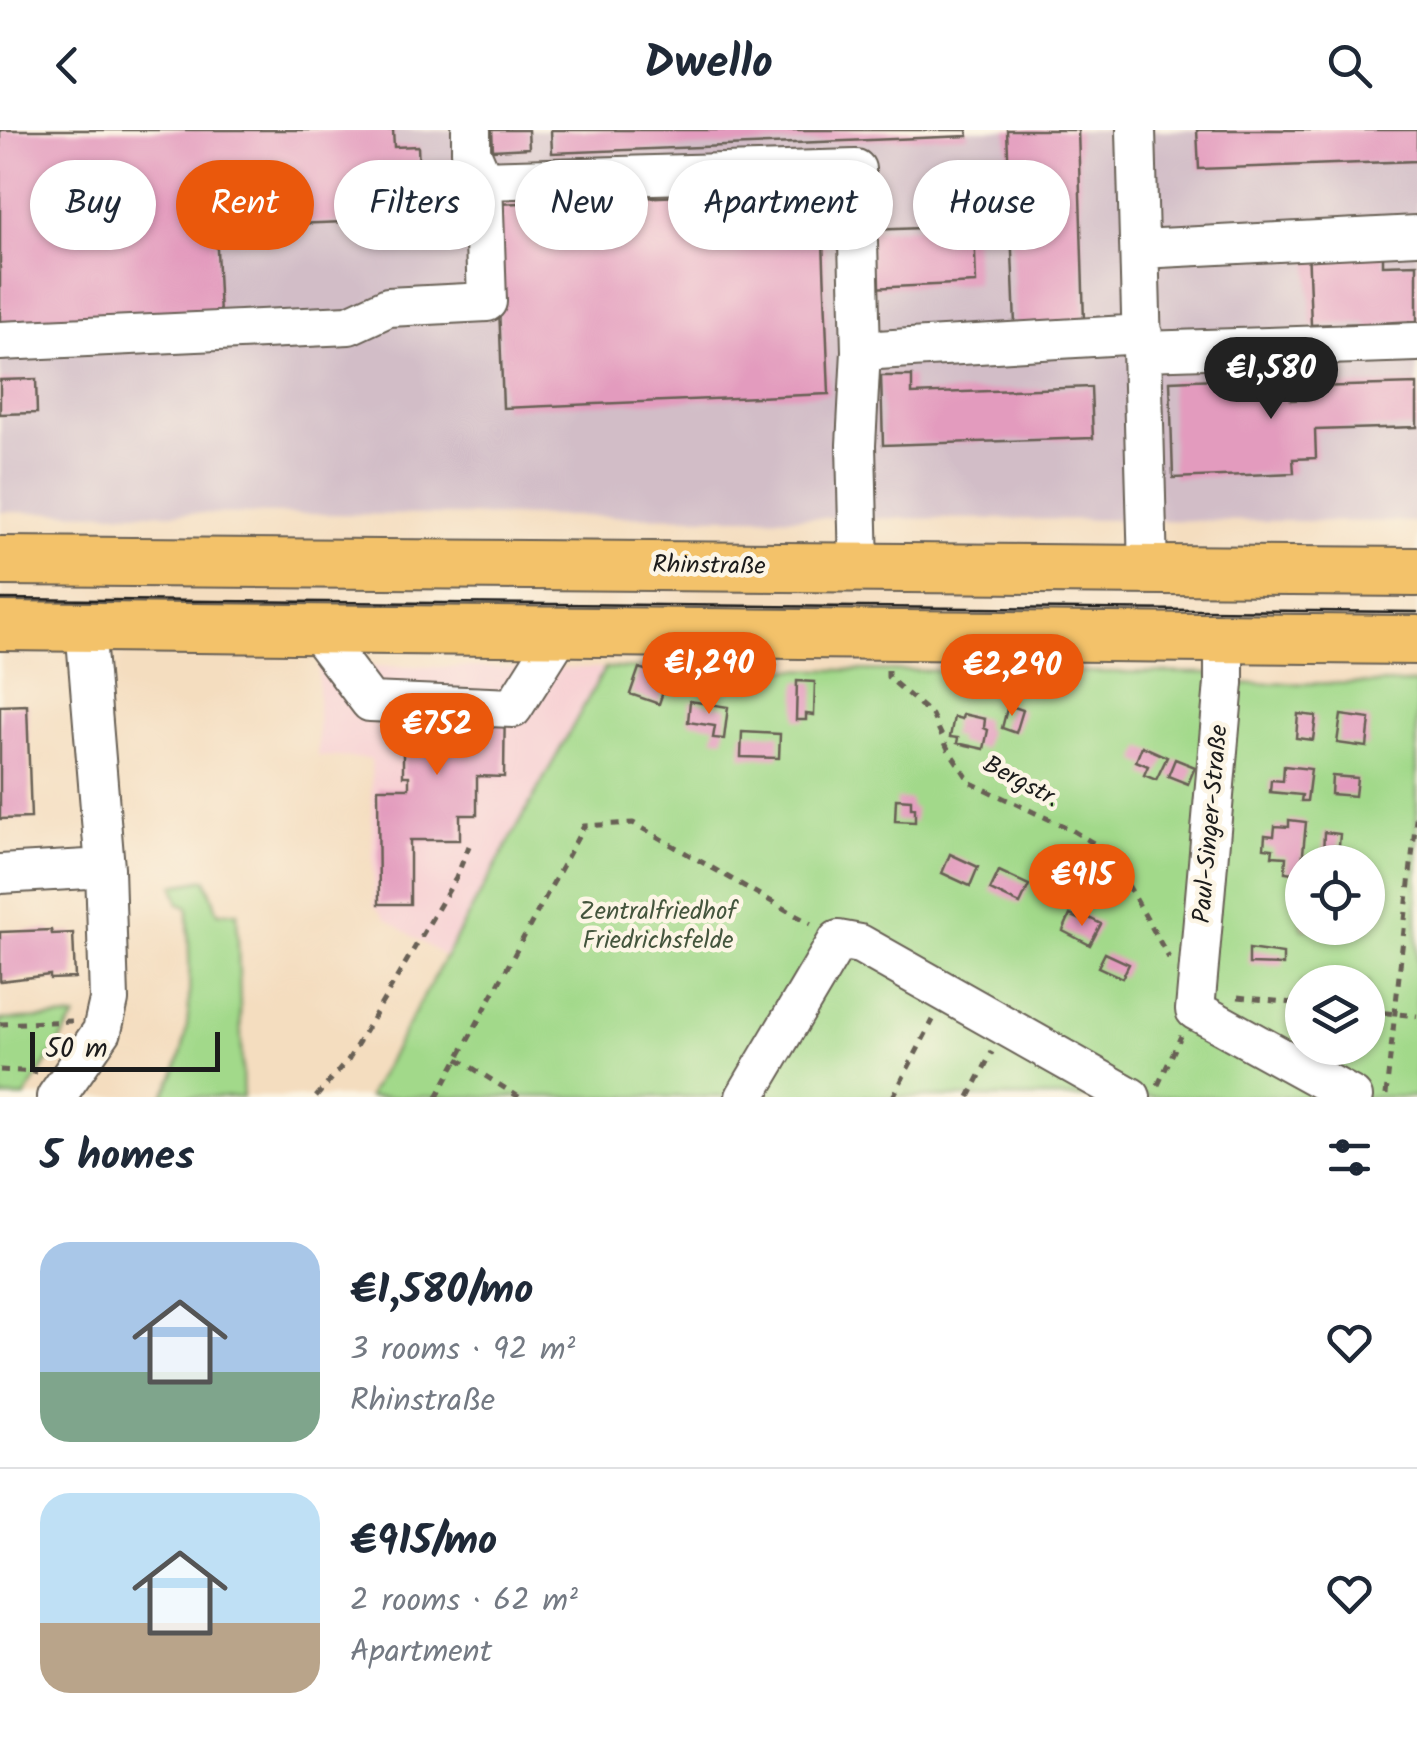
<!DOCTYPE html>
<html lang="en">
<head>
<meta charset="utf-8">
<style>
	:root { --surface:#fff; --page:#f6f6f7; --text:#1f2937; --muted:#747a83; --line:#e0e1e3; --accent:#ea580c }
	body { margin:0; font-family:Kalam,sans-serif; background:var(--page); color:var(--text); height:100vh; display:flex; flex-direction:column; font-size:38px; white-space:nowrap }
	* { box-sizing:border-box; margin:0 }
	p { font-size:32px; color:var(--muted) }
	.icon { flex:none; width:55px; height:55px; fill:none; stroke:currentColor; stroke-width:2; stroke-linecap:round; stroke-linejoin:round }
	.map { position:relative; height:967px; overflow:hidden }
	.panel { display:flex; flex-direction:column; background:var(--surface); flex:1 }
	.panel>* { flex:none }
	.hud { position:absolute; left:30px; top:30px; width:1358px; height:90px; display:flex; gap:20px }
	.fabs { position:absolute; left:1285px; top:715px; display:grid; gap:20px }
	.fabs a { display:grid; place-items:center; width:100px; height:100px; border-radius:50%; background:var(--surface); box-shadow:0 2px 8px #0004; font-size:50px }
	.scale { position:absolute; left:30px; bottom:25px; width:190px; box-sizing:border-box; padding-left:10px; border:5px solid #1c1c1c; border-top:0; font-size:28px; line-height:35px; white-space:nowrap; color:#1c1c1c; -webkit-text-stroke:8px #fcf5e5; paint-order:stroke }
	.price { position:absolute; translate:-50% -85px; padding:0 22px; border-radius:35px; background:var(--accent); color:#fff; font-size:32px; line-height:65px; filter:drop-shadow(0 2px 5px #0008) }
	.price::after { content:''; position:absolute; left:50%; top:60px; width:30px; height:22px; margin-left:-15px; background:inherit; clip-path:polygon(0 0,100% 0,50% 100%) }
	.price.on { background:#222; color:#fff }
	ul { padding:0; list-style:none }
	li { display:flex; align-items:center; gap:30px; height:250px; padding:0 40px }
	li+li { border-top:2px solid var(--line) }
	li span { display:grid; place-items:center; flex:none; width:280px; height:200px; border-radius:30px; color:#555 }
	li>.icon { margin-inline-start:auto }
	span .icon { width:120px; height:120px; fill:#fffc; stroke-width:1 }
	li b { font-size:42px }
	h2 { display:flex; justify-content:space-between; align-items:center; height:120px; padding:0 40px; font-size:42px }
	.chip { padding:0 35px; border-radius:45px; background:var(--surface); box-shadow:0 2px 8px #0004; font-size:35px; line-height:90px }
	.chip.on { background:var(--accent); color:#fff }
	header { display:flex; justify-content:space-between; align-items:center; height:130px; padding:0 40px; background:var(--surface); font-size:45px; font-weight:800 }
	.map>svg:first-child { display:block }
	.built { fill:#f7cfd3 }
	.industrial { fill:#d2bdc7 }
	.green { fill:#a2d98a; stroke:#5f7a53; stroke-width:2.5; fill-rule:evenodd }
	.building { fill:#e39bbe }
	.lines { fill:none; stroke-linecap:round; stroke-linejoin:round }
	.minor-casing { stroke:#686055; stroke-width:42 }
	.major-casing { stroke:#686055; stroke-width:52 }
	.path { stroke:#686055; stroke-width:5; stroke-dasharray:8 8; stroke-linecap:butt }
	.minor { stroke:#fff; stroke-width:38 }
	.major { stroke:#f3c26a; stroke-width:48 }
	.tram { stroke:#1c1c1c; stroke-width:2.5 }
	.labels { text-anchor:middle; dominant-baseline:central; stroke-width:9; stroke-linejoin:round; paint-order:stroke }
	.street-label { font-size:25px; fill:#1c1c1c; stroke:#fcf5e5 }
	.park-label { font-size:25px; fill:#44553d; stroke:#fcf5e5 }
</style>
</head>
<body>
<header><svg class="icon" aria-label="back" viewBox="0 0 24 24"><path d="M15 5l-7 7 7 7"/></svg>Dwello<svg class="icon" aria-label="search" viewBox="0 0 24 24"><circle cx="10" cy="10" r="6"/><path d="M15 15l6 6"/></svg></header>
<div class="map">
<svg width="1417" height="967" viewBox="0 0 1417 967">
	<rect width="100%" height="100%" fill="#fcf5e5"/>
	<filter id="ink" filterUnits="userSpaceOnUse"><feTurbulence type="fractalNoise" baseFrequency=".01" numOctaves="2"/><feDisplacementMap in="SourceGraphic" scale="20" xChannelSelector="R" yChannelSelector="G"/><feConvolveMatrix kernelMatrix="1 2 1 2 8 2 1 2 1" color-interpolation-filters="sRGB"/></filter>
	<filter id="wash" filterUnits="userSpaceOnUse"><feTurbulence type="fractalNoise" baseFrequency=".0048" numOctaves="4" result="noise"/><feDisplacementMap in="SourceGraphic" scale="40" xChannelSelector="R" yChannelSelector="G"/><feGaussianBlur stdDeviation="2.25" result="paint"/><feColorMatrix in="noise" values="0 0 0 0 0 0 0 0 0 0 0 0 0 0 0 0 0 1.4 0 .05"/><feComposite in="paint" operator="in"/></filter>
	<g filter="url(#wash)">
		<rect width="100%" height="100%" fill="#f4ddbf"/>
		<path class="built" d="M318 536 605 538 445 827 386 789 374 775 371 629 318 626Z"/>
		<path class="industrial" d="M0 0H1417V392L0 382Z"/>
		<path class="green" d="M605 538 1210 543 1217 554 1417 553V967H368ZM1302 732H1368V798H1302ZM1302 852H1368V918H1302Z
			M206 749 218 783 237 782 243 967H162C199 911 188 841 188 777L179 774 174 755Z
			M75 887 25 967H0V890Z"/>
		<g id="blocks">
			<path class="building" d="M0 0H393L394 17 418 16 421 89 216 97 220 186 0 195Z
				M492 0H528L529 18 493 20Z
				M551 0H967L968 6 552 23Z
				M1007 0H1078L1084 192 1015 195Z
				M1197 0H1417V31L1199 39Z
				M821 60 829 264 503 278 495 74Z
				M974 96 976 153 871 158 870 100Z
				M1383 113V135L1417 134V191L1380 193V201L1368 202 1367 193 1311 195 1308 115Z
				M881 246H912V264L1091 257 1093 308 883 315Z
				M1290 246 1291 270 1314 269 1313 257 1417 254V297L1315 300 1316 328 1293 329 1294 343 1173 348 1170 251Z
				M36 249 37 283 0 284V250Z
				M639 538 654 543 652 548 666 553 659 574 630 564Z
				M797 551 815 552 814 585 806 584V590H796Z
				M403 563 505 564 504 647 477 646V685H460V710H410V774H379L378 658H409V646H403Z
				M690 571 728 577 724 609 713 608 715 596 688 592Z
				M27 575 31 688 0 689V576Z
				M1008 575 1023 580 1016 603 1002 598Z
				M963 584 985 589 984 598 988 600 984 619 957 613 958 608 950 607 954 587 962 589Z
				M1298 584 1316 586 1313 610 1296 608Z
				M1341 585 1370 589 1367 617 1337 613Z
				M742 602 780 604 779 628 741 627Z
				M1142 616 1167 627 1156 650 1144 645 1148 636 1136 631Z
				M1175 629 1195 637 1188 654 1168 646Z
				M1284 636 1311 639 1307 671H1301L1302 665 1270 662 1271 650 1283 651Z
				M1332 646 1357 648 1355 666 1331 664Z
				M896 669 911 670V678H915V692L895 691Z
				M1289 690 1306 692 1301 744 1285 742 1286 727 1272 726 1273 719 1264 718 1265 705 1274 706 1275 696 1289 697Z
				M1324 702 1340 704 1338 726 1323 725Z
				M950 724 978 737 970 756 942 743Z
				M999 741 1029 755 1020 774 990 760Z
				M1070 785 1081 790 1083 785 1101 794 1090 815 1063 801Z
				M51 800 52 804 73 803 75 848 50 849V845L0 851V802Z
				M1249 819 1283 824V835L1249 834Z
				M1105 823 1129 834 1122 848 1098 837Z"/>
		</g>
	</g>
	<g filter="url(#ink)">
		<use href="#blocks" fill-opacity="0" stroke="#686055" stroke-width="2.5"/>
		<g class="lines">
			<g class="minor-casing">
				<path id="minor" d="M471 0V22L483 50
					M1136 0 1148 440
					M1140 119 1417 105
					M0 211 349 195 388 177 487 172 483 50 856 39 861 221 856 315 859 438
					M861 221 1143 204
					M1143 221 1417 212
					M315 499 370 572 513 578 561 502
					M1224 508V553L1195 880 1353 967
					M0 744 105 738
					M56 967 102 901 109 870 105 738 85 496
					M745 967 838 810 860 814 1131 967"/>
			</g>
			<g class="major-casing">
				<path id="major" d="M0 431 1417 442
					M0 496 1417 510"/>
			</g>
			<path class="path" d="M888 540V547L932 585 948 619 971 653 1068 698 1110 723 1169 828
				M1238 867 1302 874
				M1368 881 1417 886
				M0 894 72 891
				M458 929 519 967
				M0 940 37 942
				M1158 955 1181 906
				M1386 965 1417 680
				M316 967 348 930 456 748 469 716
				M437 967 584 696 633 693 811 794
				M893 967 933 890
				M969 967 992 922"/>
			<use href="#minor" class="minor"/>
			<use href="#major" class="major"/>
			<path class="tram" d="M0 469 1417 482"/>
		</g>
	</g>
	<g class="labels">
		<g class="street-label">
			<text transform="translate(709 436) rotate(1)">Rhinstraße</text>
			<text transform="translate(1021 652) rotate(28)">Bergstr.</text>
			<text transform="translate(1211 694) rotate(-85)">Paul-Singer-Straße</text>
		</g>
		<g class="park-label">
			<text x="658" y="782">Zentralfriedhof<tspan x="658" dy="29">Friedrichsfelde</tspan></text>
		</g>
	</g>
</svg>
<div class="fabs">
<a><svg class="icon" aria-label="locate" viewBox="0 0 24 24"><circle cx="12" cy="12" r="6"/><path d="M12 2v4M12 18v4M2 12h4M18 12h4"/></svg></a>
<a><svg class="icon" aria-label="layers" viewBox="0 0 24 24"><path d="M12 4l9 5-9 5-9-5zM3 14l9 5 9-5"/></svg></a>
</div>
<div class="scale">50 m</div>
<b class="price on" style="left:1271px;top:292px">€1,580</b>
<b class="price" style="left:709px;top:587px">€1,290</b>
<b class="price" style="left:1012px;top:589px">€2,290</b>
<b class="price" style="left:437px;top:648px">€752</b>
<b class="price" style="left:1082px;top:799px">€915</b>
<div class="hud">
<a class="chip">Buy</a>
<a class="chip on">Rent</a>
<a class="chip">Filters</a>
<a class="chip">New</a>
<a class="chip">Apartment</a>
<a class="chip">House</a>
</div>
</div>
<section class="panel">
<h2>5 homes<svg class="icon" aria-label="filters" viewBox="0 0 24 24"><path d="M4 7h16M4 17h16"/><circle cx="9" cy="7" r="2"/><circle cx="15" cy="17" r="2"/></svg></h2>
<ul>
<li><span style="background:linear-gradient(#a9c7e8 65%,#7fa58c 0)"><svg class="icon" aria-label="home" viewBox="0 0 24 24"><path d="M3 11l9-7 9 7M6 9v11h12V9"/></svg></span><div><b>€1,580/mo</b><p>3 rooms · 92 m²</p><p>Rhinstraße</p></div><svg class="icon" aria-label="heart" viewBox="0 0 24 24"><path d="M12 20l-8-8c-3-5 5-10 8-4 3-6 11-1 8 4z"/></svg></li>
<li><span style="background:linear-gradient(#bfe0f5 65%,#b9a48a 0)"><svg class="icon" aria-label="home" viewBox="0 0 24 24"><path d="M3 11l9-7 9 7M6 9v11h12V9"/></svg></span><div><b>€915/mo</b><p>2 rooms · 62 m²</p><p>Apartment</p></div><svg class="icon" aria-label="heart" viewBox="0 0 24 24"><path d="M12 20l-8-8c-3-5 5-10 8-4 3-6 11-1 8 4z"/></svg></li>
</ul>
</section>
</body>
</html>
